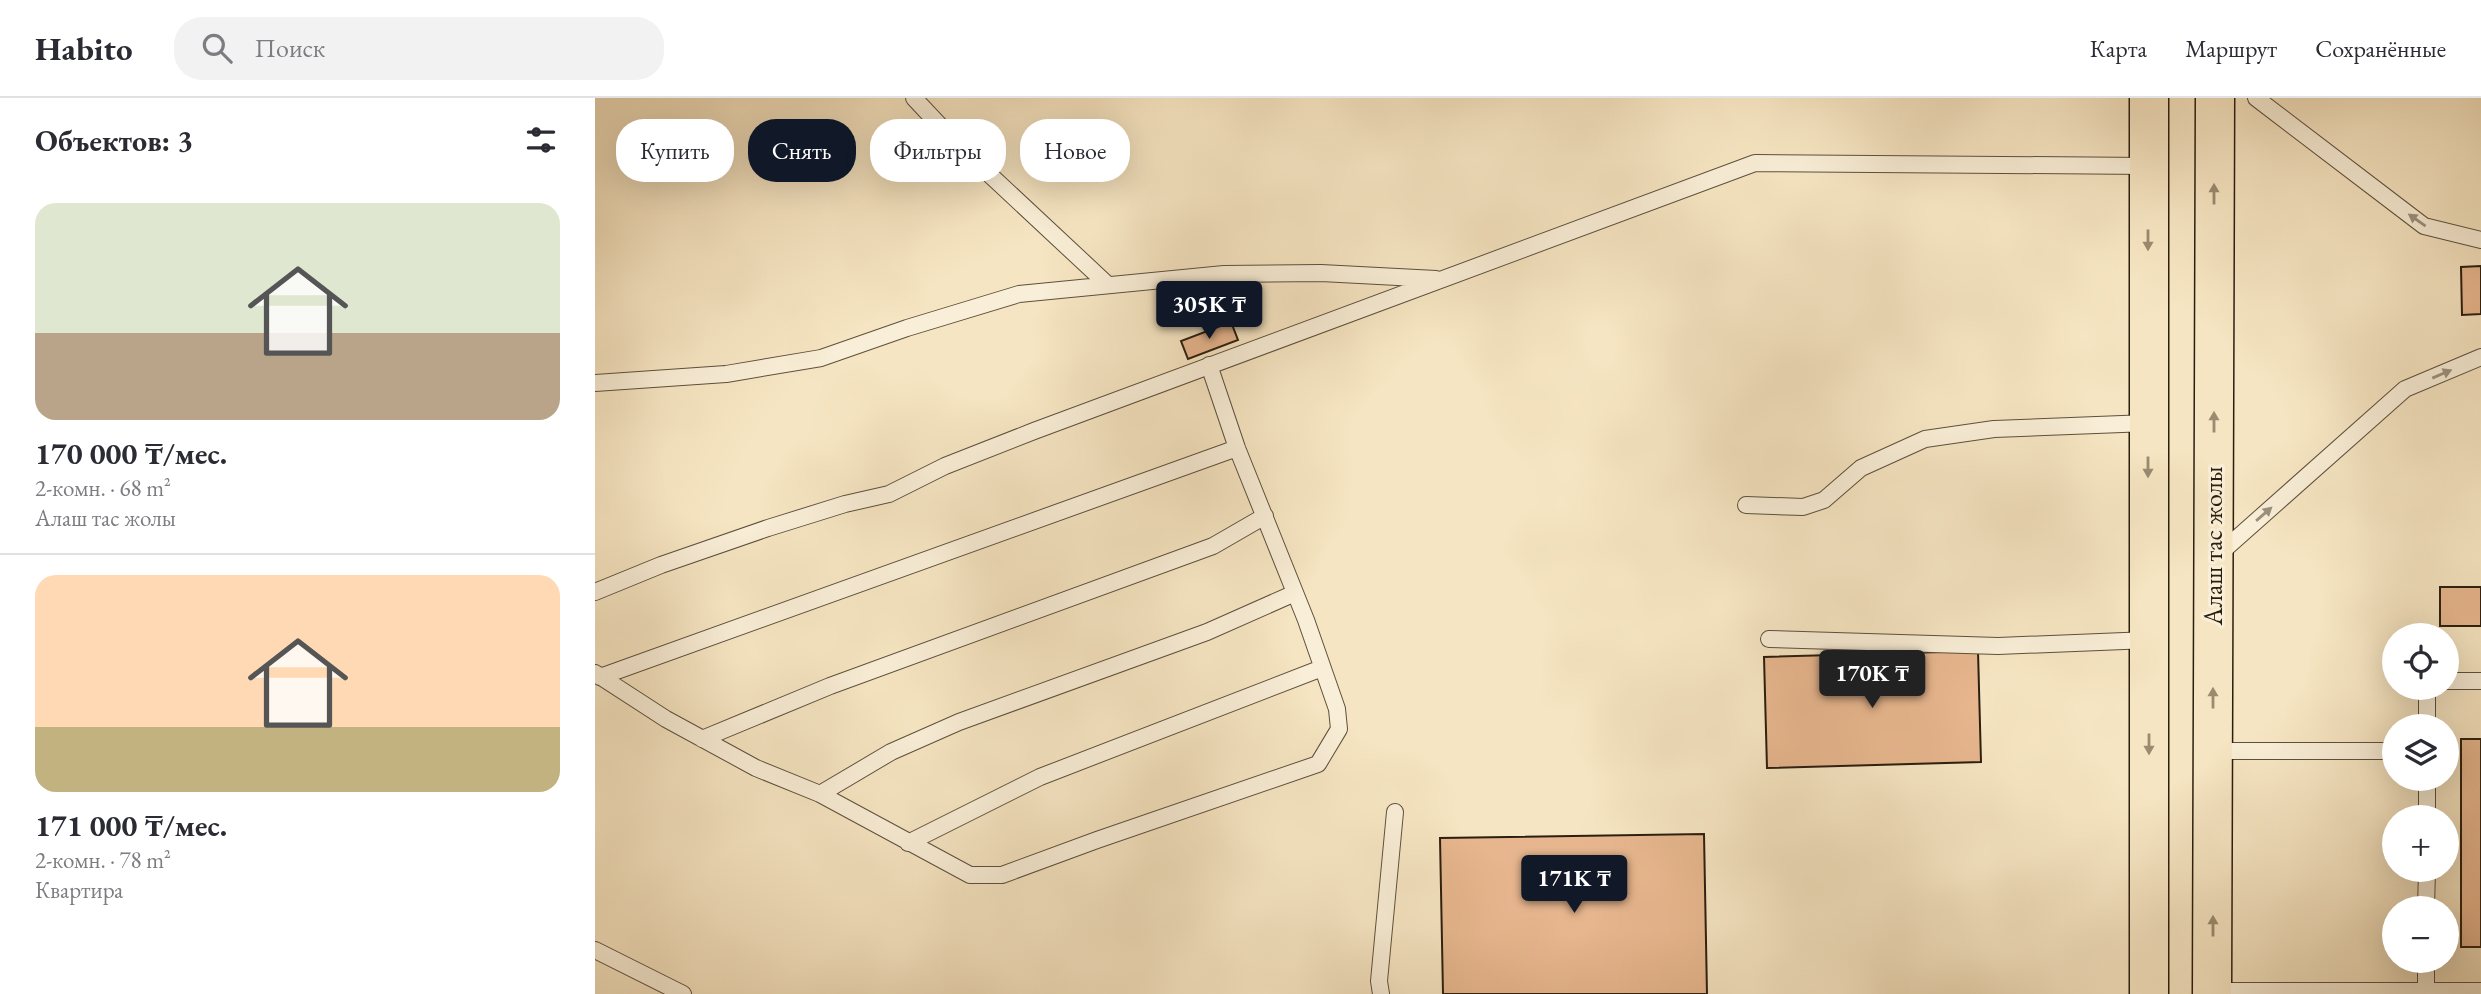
<!DOCTYPE html>
<html lang="ru">
<head>
<meta charset="utf-8">
<style>
	:root { --surface:#fff; --page:#f2f2f3; --text:#2b2b33; --muted:#7c7c81; --line:#e1e1e2; --accent:#111827 }
	body { margin:0; font-family:"EB Garamond",serif; background:var(--page); color:var(--text); height:100vh; display:flex; flex-direction:column; font-size:26px; white-space:nowrap }
	* { box-sizing:border-box; margin:0 }
	p { font-size:23px; color:var(--muted) }
	.icon { flex:none; width:38px; height:38px; fill:none; stroke:currentColor; stroke-width:2; stroke-linecap:round; stroke-linejoin:round }
	.map { position:relative; flex:1; overflow:hidden }
	.sheet { display:flex; flex-direction:column; background:var(--surface); width:595px }
	.sheet>* { flex:none }
	.top-card { position:absolute; left:21px; top:21px; width:665px; height:63px; display:flex; gap:14px }
	.buttons { position:absolute; left:1787px; top:525px; display:grid; gap:14px }
	.buttons a { display:grid; place-items:center; width:77px; height:77px; border-radius:50%; background:var(--surface); box-shadow:0 7px 28px #0002; font-size:35px }
	.price { position:absolute; translate:-50% -60px; padding:0 16px; border-radius:7px; background:var(--accent); color:#fff; font-size:23px; line-height:46px; filter:drop-shadow(0 2px 4px #0008) }
	.price::after { content:''; position:absolute; left:50%; top:42px; width:21px; height:16px; margin-left:-10px; background:inherit; clip-path:polygon(0 0,100% 0,50% 100%) }
	.price.selected { background:#222; color:#fff }
	ul { padding:0; list-style:none }
	li { display:grid; align-content:center; gap:14px; height:371px; padding:0 35px }
	li+li { border-top:2px solid var(--line) }
	li span { display:grid; place-items:center; height:217px; border-radius:21px; color:#555 }
	li>.icon { margin-inline-start:auto }
	span .icon { width:126px; height:126px; fill:#fffc; stroke-width:1 }
	li b { font-size:30px }
	h2 { display:flex; justify-content:space-between; align-items:center; height:84px; padding:0 35px; font-size:30px }
	.tag { padding:0 24px; border-radius:28px; background:var(--surface); box-shadow:0 7px 28px #0002; font-size:24px; line-height:63px }
	.tag.selected { background:var(--accent); color:#fff }
	header { display:flex; align-items:center; gap:42px; box-sizing:border-box; height:98px; padding:0 35px; background:var(--surface); border-bottom:2px solid var(--line) }
	header strong { font-size:33px }
	nav { display:flex; gap:38px; margin-inline-start:auto; font-size:24px }
	.search { width:490px; height:63px; background:var(--page); display:flex; align-items:center; gap:18px; box-sizing:border-box; padding:0 24px; border-radius:28px; color:var(--muted); font-size:26px }
	main { display:flex; flex:1; min-height:0 }
	.map>svg:first-child { display:block }
	.building { fill:#e7b68e; stroke:#2a1e0f; stroke-width:2 }
	.lines { fill:none; stroke-linecap:round; stroke-linejoin:round }
	.lane-casing { stroke:#5d503c; stroke-width:18 }
	.primary-casing { stroke:#2a1e0f; stroke-width:41 }
	.lane { stroke:#f9eed7; stroke-width:16 }
	.primary { stroke:#f6e5c2; stroke-width:38 }
	.oneway { fill:#9a8b71 }
	.oneway2 { fill:#9c907d }
	.labels { text-anchor:middle; dominant-baseline:central; stroke-width:6; stroke-linejoin:round; paint-order:stroke }
	.street-label { font-size:26px; fill:#2a1e0f; stroke:#f9eed7 }
</style>
</head>
<body>
<header>
<strong>Habito</strong>
<div class="search"><svg class="icon" aria-label="search" viewBox="0 0 24 24"><circle cx="10" cy="10" r="6"/><path d="M15 15l6 6"/></svg>Поиск</div>
<nav><a>Карта</a><a>Маршрут</a><a>Сохранённые</a></nav>
</header>
<main>
<section class="sheet">
<h2>Объектов: 3<svg class="icon" aria-label="filters" viewBox="0 0 24 24"><path d="M4 7h16M4 17h16"/><circle cx="9" cy="7" r="2"/><circle cx="15" cy="17" r="2"/></svg></h2>
<ul>
<li><span style="background:linear-gradient(#dfe7d0 60%,#b9a48a 0)"><svg class="icon" aria-label="home" viewBox="0 0 24 24"><path d="M3 11l9-7 9 7M6 9v11h12V9"/></svg></span><div><b>170 000 ₸/мес.</b><p>2-комн. · 68 m²</p><p>Алаш тас жолы</p></div></li>
<li><span style="background:linear-gradient(#ffd9b3 70%,#c2b280 0)"><svg class="icon" aria-label="home" viewBox="0 0 24 24"><path d="M3 11l9-7 9 7M6 9v11h12V9"/></svg></span><div><b>171 000 ₸/мес.</b><p>2-комн. · 78 m²</p><p>Квартира</p></div></li>
</ul>
</section>
<div class="map">
<svg width="1886" height="896" viewBox="0 0 1886 896">
	<rect width="100%" height="100%" fill="#f6e5c2"/>
	<filter id="stains"><feTurbulence type="fractalNoise" baseFrequency=".00286" numOctaves="4"/><feColorMatrix values="0 0 0 0 .2 0 0 0 0 .09 0 0 0 0 .02 0 0 0 .5 -.17"/></filter>
	<radialGradient id="worn" r=".72"><stop offset=".6" stop-color="#630" stop-opacity="0"/><stop offset="1" stop-color="#630" stop-opacity=".3"/></radialGradient>
	<path class="building" d="M1886 168V216L1867 217 1866 169Z
		M636 224 643 242 593 261 586 243Z
		M1845 489H1886V528H1845Z
		M1383 553 1386 664 1172 670 1169 559Z
		M1866 641H1886V849H1866Z
		M1109 736 1112 896H848L845 740Z"/>
	<g class="lines">
		<g class="lane-casing">
			<path id="lane" d="M319 0 364 48 513 187
				M1661 0 1829 128 1886 142
				M0 285 131 276 226 260 312 230 424 196 629 176 726 175 841 181
				M1151 407 1208 409 1229 402 1266 370 1330 341 1399 331 1553 325
				M1623 457 1810 291 1886 259
				M0 494 66 467 173 430 250 406 294 396 350 368 439 333 1160 65 1553 68
				M1174 541 1403 548 1554 542
				M0 575 71 621 161 670 225 696 375 777H407L502 742 723 666 744 631 742 611 711 522 642 350 614 267
				M5 579 642 350
				M1852 583H1886
				M1832 628V590
				M107 641 235 588 618 448 670 418
				M1618 653H1799
				M225 696 296 654 364 624 612 534 700 495
				M1832 719V681
				M313 745 445 679 727 570
				M1831 810 1832 772
				M0 852 88 896
				M1617 893H1886
				M1831 893V863
				M786 896 784 883 800 714"/>
		</g>
		<g class="primary-casing">
			<path id="primary" d="M1554 0V896
				M1617 896 1620 0"/>
		</g>
		<use href="#lane" class="lane"/>
		<use href="#primary" class="primary"/>
	</g>
	<defs><path id="oneway-solid" d="M-6-.8H1V-3.2L6.5 0L1 3.2V.8H-6Z" transform="scale(1.75)"/></defs>
	<g class="oneway">
		<use href="#oneway-solid" transform="translate(1619 96) rotate(-90)"/>
		<use href="#oneway-solid" transform="translate(1553 142) rotate(90)"/>
		<use href="#oneway-solid" transform="translate(1619 324) rotate(-90)"/>
		<use href="#oneway-solid" transform="translate(1553 369) rotate(90)"/>
		<use href="#oneway-solid" transform="translate(1618 600) rotate(-90)"/>
		<use href="#oneway-solid" transform="translate(1554 646) rotate(90)"/>
		<use href="#oneway-solid" transform="translate(1618 828) rotate(-90)"/>
	</g>
	<g class="oneway2">
		<use href="#oneway-solid" transform="translate(1822 122) rotate(-145)"/>
		<use href="#oneway-solid" transform="translate(1847 276) rotate(-23)"/>
		<use href="#oneway-solid" transform="translate(1669 416) rotate(-41)"/>
	</g>
	<g class="labels">
		<g class="street-label">
			<text transform="translate(1618 448) rotate(-90)">Алаш тас жолы</text>
		</g>
	</g>
	<rect width="100%" height="100%" filter="url(#stains)"/>
	<rect width="100%" height="100%" fill="url(#worn)"/>
</svg>
<div class="buttons">
<a><svg class="icon" aria-label="locate" viewBox="0 0 24 24"><circle cx="12" cy="12" r="6"/><path d="M12 2v4M12 18v4M2 12h4M18 12h4"/></svg></a>
<a><svg class="icon" aria-label="layers" viewBox="0 0 24 24"><path d="M12 4l9 5-9 5-9-5zM3 14l9 5 9-5"/></svg></a>
<a>+</a>
<a>−</a>
</div>
<b class="price" style="left:614px;top:243px">305K ₸</b>
<b class="price selected" style="left:1277px;top:612px">170K ₸</b>
<b class="price" style="left:979px;top:817px">171K ₸</b>
<div class="top-card">
<a class="tag">Купить</a>
<a class="tag selected">Снять</a>
<a class="tag">Фильтры</a>
<a class="tag">Новое</a>
</div>
</div>
</main>
</body>
</html>
